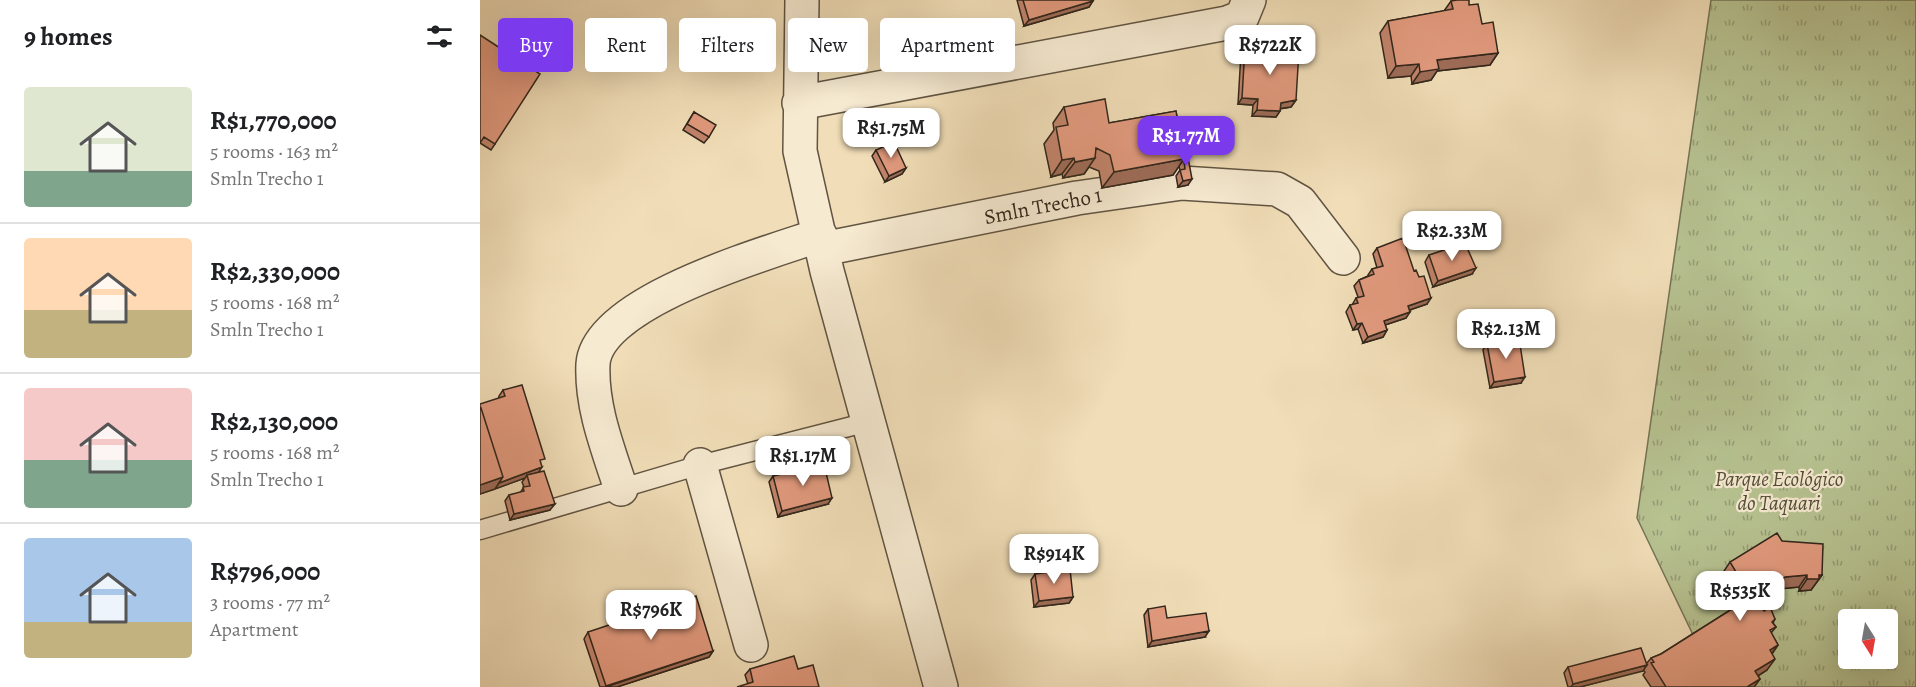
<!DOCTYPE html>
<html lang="en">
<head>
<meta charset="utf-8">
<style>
	:root { --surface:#fff; --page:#f6f6f6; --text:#202124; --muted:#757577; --line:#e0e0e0; --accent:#7c3aed }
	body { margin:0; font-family:Alegreya,serif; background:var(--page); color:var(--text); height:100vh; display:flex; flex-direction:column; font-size:22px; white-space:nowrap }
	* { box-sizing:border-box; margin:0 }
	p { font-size:20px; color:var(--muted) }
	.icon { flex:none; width:33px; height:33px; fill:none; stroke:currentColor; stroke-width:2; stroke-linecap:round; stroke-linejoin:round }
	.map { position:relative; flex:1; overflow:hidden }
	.drawer { display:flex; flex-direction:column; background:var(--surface); width:480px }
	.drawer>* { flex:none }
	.banner { position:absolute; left:18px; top:18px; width:570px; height:54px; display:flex; gap:12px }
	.needle { width:39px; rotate:169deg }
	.tools { position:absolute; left:1358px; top:609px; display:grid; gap:12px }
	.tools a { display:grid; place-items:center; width:60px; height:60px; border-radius:6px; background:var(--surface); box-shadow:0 6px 24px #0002; font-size:30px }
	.price { position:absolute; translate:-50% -51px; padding:0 14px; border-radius:12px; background:#fff; color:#222; font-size:20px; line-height:39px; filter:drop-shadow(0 2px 3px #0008) }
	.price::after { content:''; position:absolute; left:50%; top:36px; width:18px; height:14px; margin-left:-9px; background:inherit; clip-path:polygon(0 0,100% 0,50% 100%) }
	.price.active { background:var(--accent); color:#fff }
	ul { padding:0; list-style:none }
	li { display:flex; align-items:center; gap:18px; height:150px; padding:0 24px }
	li+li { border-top:2px solid var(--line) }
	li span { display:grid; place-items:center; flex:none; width:168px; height:120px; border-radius:6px; color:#555 }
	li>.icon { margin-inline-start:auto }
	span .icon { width:72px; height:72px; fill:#fffc; stroke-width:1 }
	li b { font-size:26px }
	h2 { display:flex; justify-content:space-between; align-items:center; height:72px; padding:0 24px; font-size:26px }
	.pill { padding:0 21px; border-radius:6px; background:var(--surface); box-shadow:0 6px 24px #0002; font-size:21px; line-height:54px }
	.pill.active { background:var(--accent); color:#fff }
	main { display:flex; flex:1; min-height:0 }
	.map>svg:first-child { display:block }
	.park { fill:url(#park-tufts); stroke:#747456; stroke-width:1.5; fill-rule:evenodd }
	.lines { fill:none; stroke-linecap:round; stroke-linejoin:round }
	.service-casing { stroke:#615442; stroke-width:21 }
	.minor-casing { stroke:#615442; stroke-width:36 }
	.service { stroke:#f6ead1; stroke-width:18 }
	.minor { stroke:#f6ead1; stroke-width:33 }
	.wall { fill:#c2846c; stroke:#31261b; stroke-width:1.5 }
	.shaded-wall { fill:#9e6c58; stroke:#31261b; stroke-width:1.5 }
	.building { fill:#e29a7e; stroke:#31261b; stroke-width:1.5 }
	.labels { text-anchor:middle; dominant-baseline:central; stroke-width:4.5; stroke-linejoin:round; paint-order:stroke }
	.street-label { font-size:21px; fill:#31261b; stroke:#f6ead1 }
	.park-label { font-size:21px; font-style:italic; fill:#524d38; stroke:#f6ead1 }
</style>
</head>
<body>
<main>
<section class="drawer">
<h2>9 homes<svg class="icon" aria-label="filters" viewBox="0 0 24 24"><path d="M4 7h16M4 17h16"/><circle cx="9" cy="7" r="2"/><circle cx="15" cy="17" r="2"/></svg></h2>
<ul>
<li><span style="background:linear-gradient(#dfe7d0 70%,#7fa58c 0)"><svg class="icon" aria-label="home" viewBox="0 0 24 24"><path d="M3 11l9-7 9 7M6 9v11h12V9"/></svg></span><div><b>R$1,770,000</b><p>5 rooms · 163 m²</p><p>Smln Trecho 1</p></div></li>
<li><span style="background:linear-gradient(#ffd9b3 60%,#c2b280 0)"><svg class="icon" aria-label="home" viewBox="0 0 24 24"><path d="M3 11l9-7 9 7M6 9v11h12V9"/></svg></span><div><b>R$2,330,000</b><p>5 rooms · 168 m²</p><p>Smln Trecho 1</p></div></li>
<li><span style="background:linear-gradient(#f6c9c9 60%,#7fa58c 0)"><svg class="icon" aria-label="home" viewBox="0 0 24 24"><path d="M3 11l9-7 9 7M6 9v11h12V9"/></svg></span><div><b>R$2,130,000</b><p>5 rooms · 168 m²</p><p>Smln Trecho 1</p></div></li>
<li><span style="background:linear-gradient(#a9c7e8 70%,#c2b280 0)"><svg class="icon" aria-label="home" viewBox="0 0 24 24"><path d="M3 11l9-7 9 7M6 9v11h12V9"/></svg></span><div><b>R$796,000</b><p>3 rooms · 77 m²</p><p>Apartment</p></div></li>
</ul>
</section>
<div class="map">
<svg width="1436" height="687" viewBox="0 0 1436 687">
	<defs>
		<pattern id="park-tufts" width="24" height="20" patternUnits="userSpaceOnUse" patternTransform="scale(1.5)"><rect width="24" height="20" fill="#b7c291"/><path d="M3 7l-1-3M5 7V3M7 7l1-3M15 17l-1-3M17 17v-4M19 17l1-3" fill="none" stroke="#959d76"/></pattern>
	</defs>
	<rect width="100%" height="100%" fill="#f1deb8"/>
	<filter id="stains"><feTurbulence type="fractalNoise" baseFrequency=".00333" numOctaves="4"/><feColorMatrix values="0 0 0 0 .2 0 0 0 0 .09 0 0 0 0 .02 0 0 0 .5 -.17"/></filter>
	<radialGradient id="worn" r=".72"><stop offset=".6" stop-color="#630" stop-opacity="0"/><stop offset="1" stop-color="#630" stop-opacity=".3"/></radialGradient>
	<path class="park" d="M1231 0H1436V687H1238L1157 518ZM1368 620H1407V658H1368Z"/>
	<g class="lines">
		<g class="service-casing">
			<path id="service" d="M0 530 220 465 388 422"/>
		</g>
		<g class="minor-casing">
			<path id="minor" d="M322 0 320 151 347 271 461 687
				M319 103 747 23 762 17 769 0
				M343 249 597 198 702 183 797 189 820 202 863 258
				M220 465 271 645
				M141 489C128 449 111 407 113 364 117 301 288 253 340 235"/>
		</g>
		<use href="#service" class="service"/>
		<use href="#minor" class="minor"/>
	</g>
	<path class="wall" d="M537 0H613L609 7 544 26Z
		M971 1 989 5 1002 24 1018 53 1010 65 957 71 951 80 932 84 931 76 908 78 900 33 908 21 964 11Z
		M0 35 15 144 11 150 0 143Z
		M769 42 778 47 816 100 811 107 800 109V111L796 117 772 116 773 105 758 104 761 53Z
		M584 107 629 123 696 111 708 185 698 187 696 176 700 170 699 166 693 175 622 188 619 171 609 167 604 174 583 178 582 174 571 177 564 144 574 130 573 123Z
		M214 112 229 137 224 143 203 130Z
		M728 125 750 139 745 145 726 148 724 131Z
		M396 150 426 168 422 174 405 182 392 156Z
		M897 248 934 271 947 304 929 310 926 318 905 325 907 330 903 337 883 343 878 329 873 330 866 312 870 305H872L876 298 878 297 874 286 879 280 888 276V275L892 269 897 268 893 254Z
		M949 255 992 274 953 287 945 262Z
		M1007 344 1041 383 1010 388 1003 350Z
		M23 390 61 465 59 472 70 510 30 520 25 501 29 495 40 493 44 487 42 482 45 478 0 494 19 396Z
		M293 476 348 504 298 517 289 482Z
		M1302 541 1342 575 1331 590 1319 591V587L1297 589 1279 602 1284 611 1295 619 1293 623 1296 627 1291 633 1298 645 1292 654 1287 670 1278 676 1280 679 1274 687H1171L1163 675 1165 672 1163 670 1100 687H1088L1084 673 1088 667 1167 663 1171 658 1181 654 1260 604 1242 574 1250 562Z
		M555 574 593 597 589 603 554 607 551 580Z
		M668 609 725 637 668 647 664 615Z
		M108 632 233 651 229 657 137 687H120L104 639Z
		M270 669H318L268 684 265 675Z"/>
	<path class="shaded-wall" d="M613 1 609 7 544 26 549 20Z
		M1018 53 1010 65 957 71 951 80 932 84 940 72 957 60Z
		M939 64 931 76 908 78 916 66Z
		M762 98 778 99 773 105 758 104Z
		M816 100 811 107 797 109 801 103Z
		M777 110 800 111 796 117 772 116Z
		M750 139 745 145 726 148 730 142Z
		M594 158 582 174 571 177 582 160Z
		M615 158 604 174 583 178 595 162Z
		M704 159 693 175 622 188 634 172Z
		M426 168 422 174 405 182 409 176Z
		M712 179 708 185 698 187 703 181Z
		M996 268 992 274 953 287 958 281Z
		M951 298 947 304 924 312 928 306Z
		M930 312 926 318 899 327 904 321Z
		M882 323 878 329 873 330 877 324Z
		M907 330 903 337 883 343 888 337Z
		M1045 377 1041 383 1010 388 1014 382Z
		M62 467 58 473 47 475 45 478 15 489 19 483Z
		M23 477 15 489 0 494V485Z
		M352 498 348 504 298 517 302 511Z
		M75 504 70 510 30 520 34 514Z
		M1327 575 1319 587 1297 589 1268 610 1276 598 1305 577Z
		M1339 575H1342L1331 590 1319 591 1327 579Z
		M593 597 589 603 554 607 559 601Z
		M729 631 725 637 668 647 672 641Z
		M1298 645 1290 656V650Z
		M233 651 229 657 137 687H126Z
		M1295 659 1287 670 1267 683 1275 671Z
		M1167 665 1163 671 1100 687H1091L1093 684Z
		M1280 679 1274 687H1267Z"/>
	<path class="building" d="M543 0H613V1L549 20Z
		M977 0H989V5L998 4 1002 24 1013 22 1018 53 957 60 959 69 940 72 939 64 916 66 908 21 973 9 971 1Z
		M0 35 60 74 15 144 4 137 0 143Z
		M769 42H778V47L819 50 816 100 801 103 800 111 777 110 778 99 762 98 765 46 768 47Z
		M625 99 629 123 696 111 704 159 634 172 630 155 616 148 615 158 595 162 594 158 582 160 576 127 588 125 584 107Z
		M214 112 236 125 229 137 207 124Z
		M747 122 750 139 730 142 728 125Z
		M414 142 426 168 409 176 396 150Z
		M702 147H706L712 179 703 181 700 170 705 169Z
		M923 238 934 271 936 270 939 277 944 276 951 298 928 306 930 312 904 321 907 330 888 337 882 323 877 324 870 305 878 303 876 298 884 296 879 280 894 274 892 269 903 266 897 248Z
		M985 243 996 268 958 281 949 255Z
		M1039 338 1045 377 1014 382 1007 344Z
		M42 385 65 459 60 460 62 467 19 483 23 477 1 408 0 409V404L25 396 23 390Z
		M1 408 23 477 0 485V409Z
		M344 464 352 498 302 511 293 476Z
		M64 471 75 504 34 514 29 495 44 491 43 487 50 486 47 475Z
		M1297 533 1302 541 1343 544 1342 575H1339V579H1327V575L1305 577 1276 598 1284 611 1290 607 1295 619 1292 622 1296 627 1290 630 1298 645 1290 650 1295 659 1275 671 1280 679 1267 687H1186L1171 663 1174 662 1171 658 1181 654 1271 597 1250 562Z
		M590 569 593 597 559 601 555 574Z
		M216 596 233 651 126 686 108 632Z
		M685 606 687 618 726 613 729 631 672 641 668 609Z
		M1161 648 1167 665 1093 684 1088 667Z
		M314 656 318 669 333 665 339 687H257L273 682 270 669Z"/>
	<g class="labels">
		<g class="street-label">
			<text transform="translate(563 206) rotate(-11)">Smln Trecho 1</text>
		</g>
		<g class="park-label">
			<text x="1299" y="479">Parque Ecológico<tspan x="1299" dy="24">do Taquari</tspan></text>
		</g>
	</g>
	<rect width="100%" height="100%" filter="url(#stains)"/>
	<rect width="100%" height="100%" fill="url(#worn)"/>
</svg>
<div class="tools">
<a><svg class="needle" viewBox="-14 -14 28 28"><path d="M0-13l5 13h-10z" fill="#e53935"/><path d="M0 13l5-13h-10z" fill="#757577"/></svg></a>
</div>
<b class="price" style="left:790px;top:76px">R$722K</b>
<b class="price" style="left:411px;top:159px">R$1.75M</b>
<b class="price active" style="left:706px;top:167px">R$1.77M</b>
<b class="price" style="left:972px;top:262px">R$2.33M</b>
<b class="price" style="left:1026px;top:360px">R$2.13M</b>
<b class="price" style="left:323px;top:487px">R$1.17M</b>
<b class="price" style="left:574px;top:585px">R$914K</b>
<b class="price" style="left:1260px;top:622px">R$535K</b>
<b class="price" style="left:171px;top:641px">R$796K</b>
<div class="banner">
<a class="pill active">Buy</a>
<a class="pill">Rent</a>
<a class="pill">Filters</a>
<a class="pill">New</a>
<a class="pill">Apartment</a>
</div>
</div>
</main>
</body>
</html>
